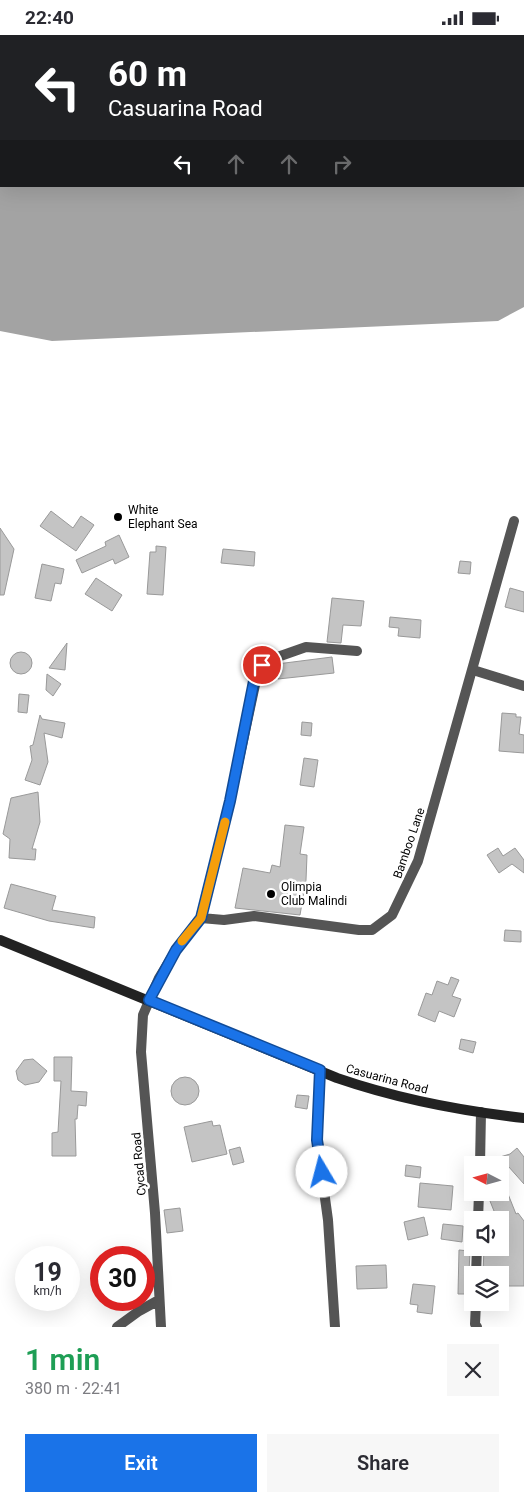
<!DOCTYPE html>
<meta charset="utf-8">
<style>
body{margin:0;font-family:Roboto,sans-serif;background:#f7f7f7;color:#2b2b33;height:100vh;display:flex;flex-direction:column;font-size:19px;white-space:nowrap}
*{box-sizing:border-box;margin:0}
p{font-size:16px;color:#7c7c81}
.icon{flex:none;width:28px;height:28px;fill:none;stroke:currentColor;stroke-width:2;stroke-linecap:round;stroke-linejoin:round}
.map{position:relative;height:1292px;overflow:hidden}
.drawer{display:flex;flex-direction:column;background:#fff;flex:1}
.drawer>*{flex:none}
.top-card{position:absolute;left:0px;top:0px;width:525px;height:152px;box-shadow:0 5px 20px #0002;background:#202124;color:#fff;overflow:hidden}
.needle{width:32px;rotate:276deg}
.fabs{position:absolute;left:464px;top:1121px;display:grid;gap:10px}
.fabs a{display:grid;place-items:center;width:45px;height:45px;border-radius:0px;background:#fff;box-shadow:0 5px 20px #0002;font-size:25px}
.speed{position:absolute;left:15px;top:1211px;display:flex;gap:10px;font-size:25px;font-weight:700;text-align:center}
.speed>*{display:grid;place-content:center;width:65px;height:65px;border-radius:50%;background:#fff;box-shadow:0 5px 20px #0002;line-height:1}
.speed small{font-size:12px;font-weight:400}
.speed .limit{border:8px solid #d22;background:#fff;color:#111}
.pin{position:absolute;display:grid;place-items:center;width:42px;height:42px;color:#fff;margin:-21px;border:2px solid #fff;border-radius:50%;box-shadow:0 1px 5px #0007}
.me{position:absolute;width:55px;margin:-28px;rotate:352deg;stroke-linejoin:round;filter:drop-shadow(0 0 4px #0008)}
.turn{display:flex;align-items:center;gap:18px;height:105px;padding:0 25px;font-size:22px}
.turn .icon{width:65px;height:65px;stroke-width:2.5}
.turn b{display:block;font-size:35px;line-height:42px}
.lanes{display:flex;align-items:center;height:48px;padding:0 25px;background:#0003;justify-content:center;gap:25px;direction:ltr}
.lanes .off{opacity:.35}
.round{display:grid;place-items:center;flex:none;width:52px;height:52px;border-radius:0px;background:#f7f7f7}
.head{display:flex;align-items:center;justify-content:space-between;height:85px;padding:0 25px}
h1{font-size:30px;font-weight:600;line-height:38px;color:#1e9e55}
.action{display:flex;gap:10px;margin-top:auto;padding:10px 25px}
.action a{flex:1;height:58px;border-radius:0px;background:#1a73e8;color:#fff;font-size:20px;font-weight:600;line-height:58px;text-align:center}
.action a+a{background:#f7f7f7;color:#2b2b33}
.status{display:flex;justify-content:space-between;align-items:center;height:35px;padding:0 25px;background:#fff;direction:ltr}
.status svg{height:14px;fill:currentColor}
.map>svg:first-child{display:block}
.water{fill:#a3a3a3;fill-rule:evenodd}
.building{fill:#c4c4c4;stroke:#999}
.lines{fill:none;stroke-linecap:round;stroke-linejoin:round}
.street{stroke:#555;stroke-width:10}
.secondary{stroke:#222;stroke-width:10}
.route-casing{stroke:#114b97;stroke-width:12}
.route{stroke:#1a73e8;stroke-width:9}
.slow{stroke:#f59e0b;stroke-width:9}
.poi-dot{fill:#000;stroke:#fff;stroke-width:2}
.labels{text-anchor:middle;stroke-width:5;stroke-linejoin:round;paint-order:stroke}
.poi-label{font-size:12px;fill:#000;stroke:#fff;text-anchor:start}
.street-label{font-size:12px;fill:#000;stroke:#fff}
</style>
<div class="status"><b>22:40</b><svg viewBox="0 0 49 12"><path d="M0 12V9h3v3zM5 12V6h3v6zM10 12V3h3v9zM15 12V0h3v12zM26 1h20v11H26zM47 4h2v5h-2z"/></svg></div>
<div class="map">
<svg width="524" height="1292" viewBox="0 0 524 1292">
<rect width="100%" height="100%" fill="#fff"/>
<path class="water" d="M0,0H524V272L498,286L52,306L0,296ZM1,1H524V151H1Z"/>
<path class="building" d="M51,476L73,493L81,481L94,490L76,516L40,491Z
M0,493L14,514L4,560H0Z
M119,500L129,522L115,529L113,524L82,538L76,525L106,511L105,507Z
M156,511L166,512L163,560L147,559L150,517H156Z
M223,514L255,517L254,531L221,528Z
M460,526L471,527L470,539L458,538Z
M42,529L64,534L61,549L55,548L51,566L35,563Z
M96,543L122,560L112,576L85,559Z
M510,553L524,557V577L505,572Z
M332,563L364,566L361,591L343,590L341,608L327,607Z
M390,582L421,585L420,603L398,601L399,593L389,592Z
M67,608L65,635L49,633Z
M10 628a11 11 0 1 1 22 0a11 11 0 1 1-22 0Z
M332,622L334,638L278,644L277,629Z
M47,639L61,649L53,661L46,655Z
M19,659L29,660L27,678L18,677Z
M502,678L516,679V682H521L519,699L524,700V718L499,716Z
M40,680L42,684L65,688L62,703L44,698L48,727L40,750L25,745L32,725L30,711L33,710Z
M302,687L312,688L311,701L301,700Z
M304,723L318,725L314,752L300,750Z
M38,757L40,787L32,814H36L35,825L9,823L10,804L3,799L11,763Z
M285,790L304,792L300,819L307,820L306,845L300,880L235,873L243,833L270,838L272,830L280,832Z
M498,813L503,821L515,813L524,825V838L512,829L499,838L487,820Z
M11,849L56,861L52,875L95,882L94,893L49,886L4,873Z
M505,895L521,896V907L504,906Z
M451,942L459,945L452,961L461,964L454,982L439,976L435,987L418,980L426,958L432,960L437,946L448,950Z
M461,1004L476,1007L473,1018L459,1014Z
M54,1022H72L71,1056L87,1057L86,1071L78,1070L77,1084H75L76,1121H52V1098L58,1097L61,1046H54Z
M33,1024L47,1036L39,1047L25,1050L18,1045L16,1036L24,1025Z
M171 1056a14 14 0 1 1 28 0a14 14 0 1 1-28 0Z
M297,1060L309,1061L307,1074L295,1072Z
M212,1086L213,1091L220,1090L227,1119L192,1127L184,1092Z
M240,1112L244,1127L233,1130L229,1115Z
M517,1113L524,1122V1149L500,1122L510,1119Z
M406,1130L421,1132L420,1143L405,1141Z
M420,1148L453,1151L451,1175L418,1172Z
M506,1154L516,1179L518,1178L524,1186V1251H500V1240H483L484,1212H500V1179L496,1181L488,1161Z
M180,1173L183,1196L167,1198L164,1175Z
M424,1182L428,1200L408,1205L404,1187Z
M443,1189L463,1191L462,1207L441,1204Z
M459,1215L470,1216L468,1259H458Z
M386,1230L387,1253L357,1254L356,1231Z
M413,1249L435,1251L432,1279L417,1277L418,1270L410,1269Z"/>
<g class="lines">
<path class="street" d="M473,635L524,651
M201,883L230,766L258,636L269,625L306,612L357,616
M320,1035L317,1105L328,1185L335,1292
M480,1130L481,1077
M478,1185L479,1158
M476,1240L477,1212
M476,1268L475,1289L477,1292
M117,1292L139,1276L159,1265
M161,1292L155,1178L141,1017L143,980L159,943L176,915L201,883L224,885L254,881L359,895H372L392,880L418,826L514,486"/>
<path class="secondary" d="M0,905L337,1043C398,1064 461,1076 524,1083"/>
</g>
<g class="lines">
<defs>
<path id="route" d="M262,630L254,646L230,766L201,883L176,915L149,965L320,1035L317,1105L322,1137"/>
</defs>
<use href="#route" class="route-casing"/>
<use href="#route" class="route"/>
<path class="slow" d="M182,906L201,883L225,787"/>
</g>
<g class="poi-dot">
<circle cx="118" cy="482" r="5"/>
<circle cx="271" cy="859" r="5"/>
</g>
<g class="labels">
<g class="poi-label">
<text x="128" y="479">White<tspan x="128" dy="14">Elephant Sea</tspan></text>
<text x="281" y="856">Olimpia<tspan x="281" dy="14">Club Malindi</tspan></text>
</g>
<g class="street-label">
<text transform="translate(409 808) rotate(-71)" y="4">Bamboo Lane</text>
<text transform="translate(387 1044) rotate(15)" y="4">Casuarina Road</text>
<text transform="translate(139 1129) rotate(-95)" y="4">Cycad Road</text>
</g>
</g>
</svg>
<div class="fabs">
<a><svg class="needle" viewBox="-14 -14 28 28"><path d="M0-13l5 13h-10z" fill="#e53935"/><path d="M0 13l5-13h-10z" fill="#7c7c81"/></svg></a>
<a><svg class="icon" aria-label="sound" viewBox="0 0 24 24"><path d="M4 9h4l5-4v14l-5-4H4zM17 9q2 3 0 6"/></svg></a>
<a><svg class="icon" aria-label="layers" viewBox="0 0 24 24"><path d="M12 4l9 5-9 5-9-5zM3 14l9 5 9-5"/></svg></a>
</div>
<div class="speed"><div>19<small>km/h</small></div><div class="limit">30</div></div>
<div class="pin" style="left:262px;top:630px;background:#d93025"><svg class="icon" aria-label="arrive" viewBox="0 0 24 24"><path d="M6 21V4h12l-3 4 3 4H6"/></svg></div>
<svg class="me" style="left:322px;top:1137px" viewBox="-20 -20 40 40"><circle r="19" fill="#fff"/><path d="M0-13L10 11 0 6-10 11z" fill="#1a73e8"/></svg>
<div class="top-card">
<div class="turn"><svg class="icon" aria-label="left" viewBox="0 0 24 24"><path d="M17 20v-9H6M10 6l-5 5 5 5"/></svg><div><b>60 m</b>Casuarina Road</div></div>
<div class="lanes"><svg class="icon" aria-label="left" viewBox="0 0 24 24"><path d="M17 20v-9H6M10 6l-5 5 5 5"/></svg><svg class="icon off" aria-label="ahead" viewBox="0 0 24 24"><path d="M12 20V5M6 11l6-6 6 6"/></svg><svg class="icon off" aria-label="ahead" viewBox="0 0 24 24"><path d="M12 20V5M6 11l6-6 6 6"/></svg><svg class="icon off" aria-label="right" viewBox="0 0 24 24"><path d="M7 20v-9h11M14 6l5 5-5 5"/></svg></div>
</div>
</div>
<section class="drawer">
<div class="head"><div><h1>1 min</h1><p>380 m · 22:41</p></div><a class="round"><svg class="icon" aria-label="close" viewBox="0 0 24 24"><path d="M6 6l12 12M18 6L6 18"/></svg></a></div>
<div class="action"><a>Exit</a><a>Share</a></div>
</section>
